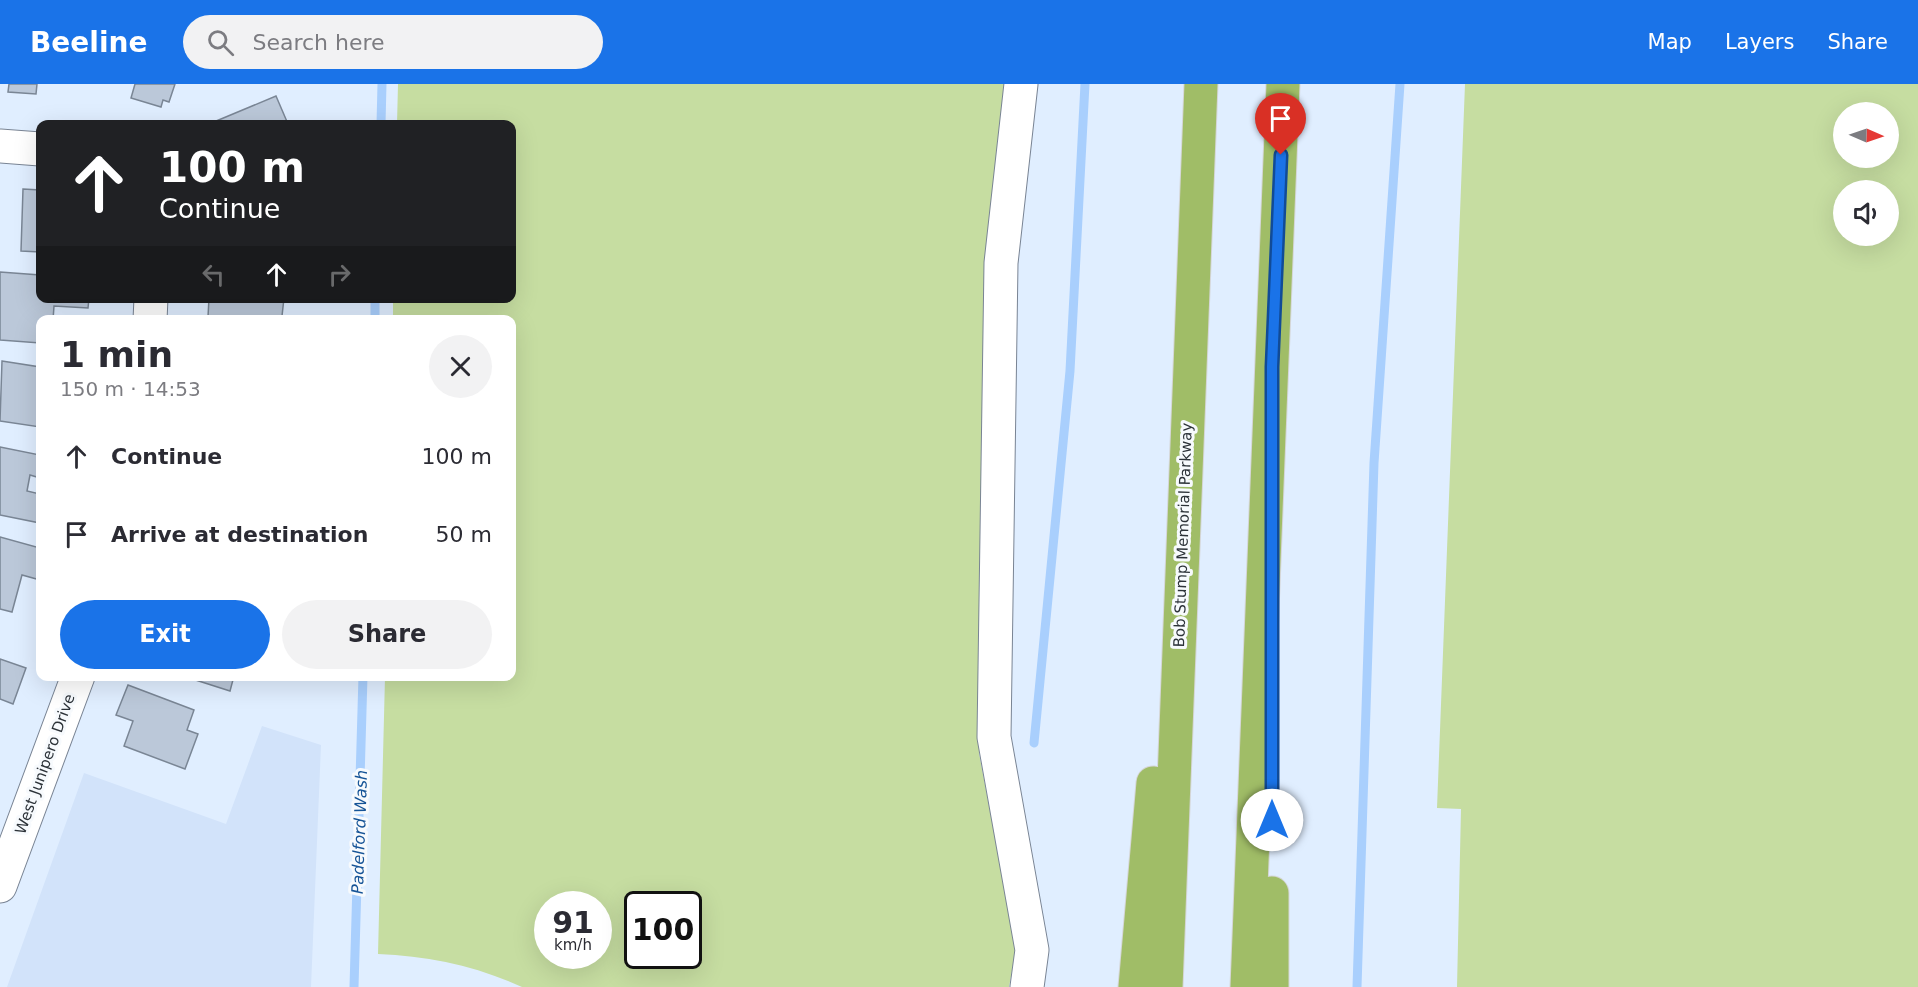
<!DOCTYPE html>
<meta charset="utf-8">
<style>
body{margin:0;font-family:"DejaVu Sans",sans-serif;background:#f2f2f3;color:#2b2b33;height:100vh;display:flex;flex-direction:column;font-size:22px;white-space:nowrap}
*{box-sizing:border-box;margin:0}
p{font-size:20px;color:#7c7c81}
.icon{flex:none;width:33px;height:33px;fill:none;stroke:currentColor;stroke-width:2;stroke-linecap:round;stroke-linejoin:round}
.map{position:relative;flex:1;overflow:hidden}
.sheet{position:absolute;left:36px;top:231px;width:480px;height:366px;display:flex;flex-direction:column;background:#fff;border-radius:12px;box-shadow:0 6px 24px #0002}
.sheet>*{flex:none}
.top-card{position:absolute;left:36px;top:36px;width:480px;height:183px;border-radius:12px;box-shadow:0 6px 24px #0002;background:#202124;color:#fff;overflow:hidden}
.needle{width:39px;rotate:92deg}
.fabs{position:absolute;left:1833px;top:18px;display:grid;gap:12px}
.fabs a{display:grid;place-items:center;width:66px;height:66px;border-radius:50%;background:#fff;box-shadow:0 6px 24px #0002;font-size:30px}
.speed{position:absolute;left:534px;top:807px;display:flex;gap:12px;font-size:30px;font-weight:700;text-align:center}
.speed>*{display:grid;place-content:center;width:78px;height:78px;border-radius:50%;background:#fff;box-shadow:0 6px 24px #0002;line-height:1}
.speed small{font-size:15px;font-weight:400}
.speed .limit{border:3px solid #111;border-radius:9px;background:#fff;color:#111}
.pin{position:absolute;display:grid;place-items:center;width:51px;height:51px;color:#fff;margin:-62px -26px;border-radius:50% 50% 50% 0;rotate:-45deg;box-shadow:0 0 6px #0007}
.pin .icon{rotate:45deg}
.me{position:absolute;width:66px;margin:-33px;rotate:0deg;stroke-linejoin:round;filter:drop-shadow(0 0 4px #0008)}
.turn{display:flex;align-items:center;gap:21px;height:126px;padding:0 24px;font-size:27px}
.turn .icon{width:78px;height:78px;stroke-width:2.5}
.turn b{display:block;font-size:42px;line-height:51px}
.lanes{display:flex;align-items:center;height:57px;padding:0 24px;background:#0003;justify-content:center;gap:30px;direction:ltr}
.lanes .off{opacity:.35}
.round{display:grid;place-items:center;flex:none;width:63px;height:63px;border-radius:32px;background:#f2f2f3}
.overview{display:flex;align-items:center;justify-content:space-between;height:102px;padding:0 24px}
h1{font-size:36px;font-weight:600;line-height:45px}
.cta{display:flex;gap:12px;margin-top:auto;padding:12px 24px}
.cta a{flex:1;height:69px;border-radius:36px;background:#1a73e8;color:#fff;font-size:24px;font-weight:600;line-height:69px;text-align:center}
.cta a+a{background:#f2f2f3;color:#2b2b33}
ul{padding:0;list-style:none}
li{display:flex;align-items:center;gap:18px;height:78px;padding:0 24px}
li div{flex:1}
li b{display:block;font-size:22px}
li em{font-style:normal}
header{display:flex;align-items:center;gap:36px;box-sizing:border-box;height:84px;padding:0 30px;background:#1a73e8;color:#fff}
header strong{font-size:28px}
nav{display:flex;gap:33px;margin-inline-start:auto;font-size:21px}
.search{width:420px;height:54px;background:#f2f2f3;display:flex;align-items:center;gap:15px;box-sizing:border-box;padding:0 21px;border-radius:33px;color:#7c7c81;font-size:22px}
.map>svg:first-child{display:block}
.built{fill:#d2e3fa}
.green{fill:#c6dda1;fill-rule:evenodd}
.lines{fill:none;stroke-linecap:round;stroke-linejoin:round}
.stream{stroke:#a9cffd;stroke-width:9}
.building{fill:#bbc8d9;stroke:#7a8695;stroke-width:1.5}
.minor-casing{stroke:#798494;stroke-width:35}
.highway-casing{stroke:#d5d6d7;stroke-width:35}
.minor{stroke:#fff;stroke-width:33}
.highway{stroke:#a0bd67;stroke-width:33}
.route-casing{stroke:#114b97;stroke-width:15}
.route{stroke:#1a73e8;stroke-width:10}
.labels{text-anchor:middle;stroke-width:6;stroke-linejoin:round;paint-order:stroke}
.street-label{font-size:15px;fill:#2d3339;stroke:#f7fafd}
.water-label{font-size:16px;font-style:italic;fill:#165497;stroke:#f7fafd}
</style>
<header>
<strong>Beeline</strong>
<div class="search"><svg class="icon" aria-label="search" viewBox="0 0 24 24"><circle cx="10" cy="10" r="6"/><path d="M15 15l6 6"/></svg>Search here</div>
<nav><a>Map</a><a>Layers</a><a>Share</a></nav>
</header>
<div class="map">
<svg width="1918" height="903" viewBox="0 0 1918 903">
<rect width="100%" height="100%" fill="#e0eeff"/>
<path class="built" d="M262,642L321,661L311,903H7L84,689L226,740Z"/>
<path class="green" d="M398,0H1008L990,160L979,669L1016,865L1009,903H522C476,882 429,872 378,870L385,593L512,592V236L393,235V215L512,214V40H397ZM548,820H598V872H548ZM638,820H688V872H638Z
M1465,0H1918V903H1457L1461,725L1437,724ZM1844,28H1888V74H1844ZM1844,106H1888V152H1844Z"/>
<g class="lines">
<path class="stream" d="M381,40L382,0
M375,236V214
M1034,659L1070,287L1085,0
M354,903L363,592
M1357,903L1374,379L1400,0"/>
</g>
<path class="building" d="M9,0H37L36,10L8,8Z
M135,0H175L169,18L163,16L161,23L131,14Z
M276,12L288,40H209Z
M23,105L40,106V168L21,167Z
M0,188L40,191V214H89L88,224L54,222L53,236H40V259L0,256Z
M209,214H284L282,232L292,233L291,236L208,233Z
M87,233L108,235V236H87Z
M2,277L40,283V343L0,337Z
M0,363L40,371V394L30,391L27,407L40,410V439L0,431Z
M0,453L40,464V496L22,491L12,528L0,525Z
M0,575L26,584L13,620L0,615Z
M183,592H234L230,607Z
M128,601L194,626L187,646L198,650L185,685L124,662L133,637L116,631Z"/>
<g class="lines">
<defs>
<path id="minor" d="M1021,0L1001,179L994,653L1032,866L1027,903
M0,62L40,65
M150,236L151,214
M0,802L78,592"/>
<path id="highway" d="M1272,809V903
M1135,903L1153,699
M1166,903L1201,0
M1247,903L1283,0"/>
</defs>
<use href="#minor" class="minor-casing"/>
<use href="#highway" class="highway-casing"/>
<use href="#minor" class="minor"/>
<use href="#highway" class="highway"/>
</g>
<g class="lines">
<defs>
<path id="route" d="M1272,736V283L1281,71"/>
</defs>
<use href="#route" class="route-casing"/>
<use href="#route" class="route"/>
</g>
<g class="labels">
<g class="street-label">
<text transform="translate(1183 451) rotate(-88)" y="5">Bob Stump Memorial Parkway</text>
<text transform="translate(45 680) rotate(-70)" y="5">West Junipero Drive</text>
</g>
<g class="water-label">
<text transform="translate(359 748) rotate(-88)" y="6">Padelford Wash</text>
</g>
</g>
</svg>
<div class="fabs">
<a><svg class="needle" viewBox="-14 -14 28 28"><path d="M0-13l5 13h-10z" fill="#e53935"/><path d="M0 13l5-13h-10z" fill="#7c7c81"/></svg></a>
<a><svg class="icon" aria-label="sound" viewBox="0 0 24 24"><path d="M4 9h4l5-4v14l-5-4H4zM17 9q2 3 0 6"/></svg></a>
</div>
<div class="speed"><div>91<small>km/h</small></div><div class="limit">100</div></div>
<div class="pin" style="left:1281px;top:71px;background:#d93025"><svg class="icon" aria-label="arrive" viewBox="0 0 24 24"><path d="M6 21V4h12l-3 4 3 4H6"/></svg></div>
<svg class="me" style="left:1272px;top:736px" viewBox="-20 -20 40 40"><circle r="19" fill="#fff"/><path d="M0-13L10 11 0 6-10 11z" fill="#1a73e8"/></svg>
<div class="top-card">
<div class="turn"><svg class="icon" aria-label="ahead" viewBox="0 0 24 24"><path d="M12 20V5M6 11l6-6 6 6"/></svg><div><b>100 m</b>Continue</div></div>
<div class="lanes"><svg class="icon off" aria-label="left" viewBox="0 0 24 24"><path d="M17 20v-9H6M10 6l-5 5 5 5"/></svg><svg class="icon" aria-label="ahead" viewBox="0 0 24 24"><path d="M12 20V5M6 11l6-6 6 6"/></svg><svg class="icon off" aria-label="right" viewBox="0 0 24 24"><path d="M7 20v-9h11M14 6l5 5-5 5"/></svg></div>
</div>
<section class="sheet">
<div class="overview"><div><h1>1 min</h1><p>150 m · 14:53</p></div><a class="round"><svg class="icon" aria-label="close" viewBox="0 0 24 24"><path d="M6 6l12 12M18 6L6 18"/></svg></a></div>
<ul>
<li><svg class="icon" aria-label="ahead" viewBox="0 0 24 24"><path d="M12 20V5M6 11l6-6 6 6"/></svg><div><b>Continue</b></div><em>100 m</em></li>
<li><svg class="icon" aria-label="arrive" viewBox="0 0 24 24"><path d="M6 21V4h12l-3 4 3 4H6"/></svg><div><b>Arrive at destination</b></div><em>50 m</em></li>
</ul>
<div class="cta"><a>Exit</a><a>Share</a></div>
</section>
</div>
